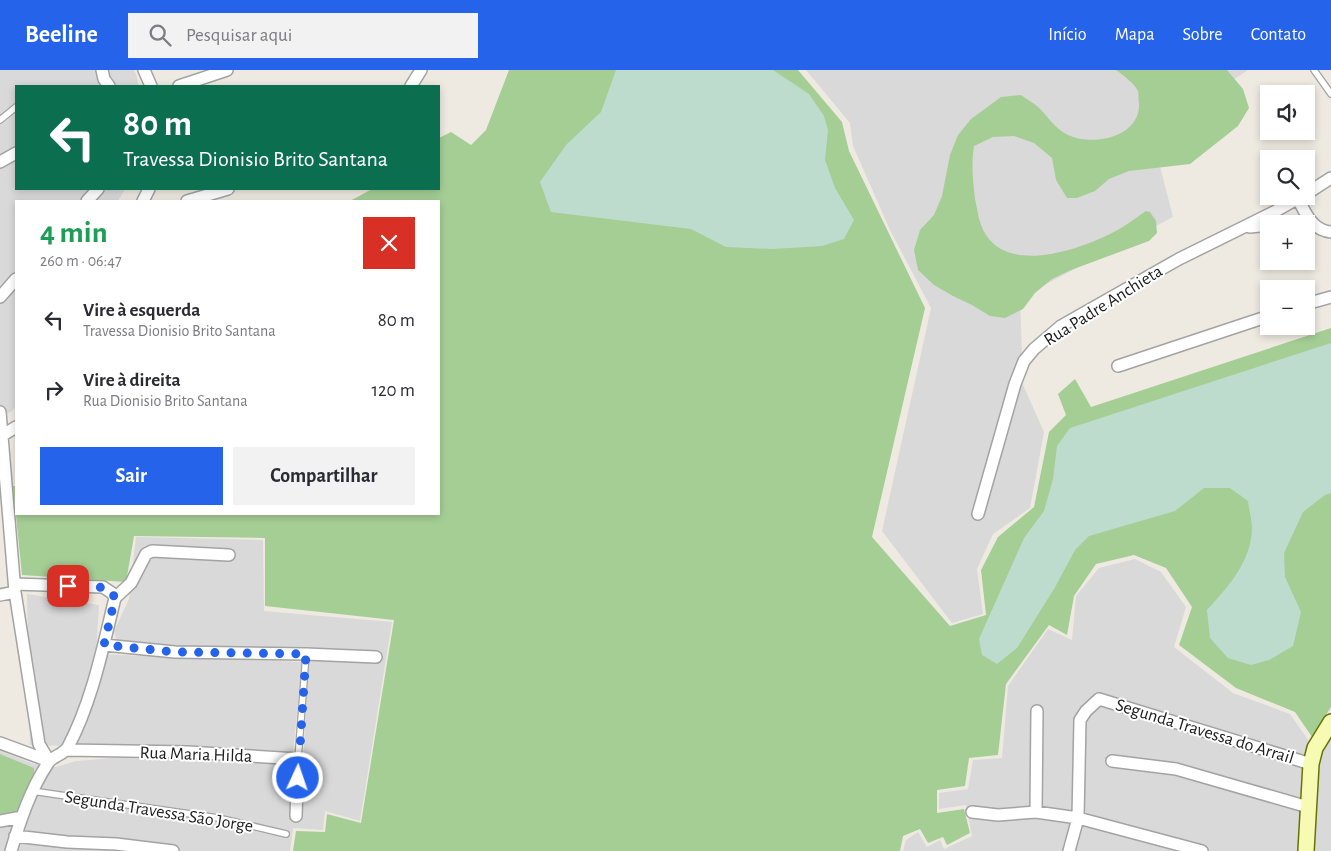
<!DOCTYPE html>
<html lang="pt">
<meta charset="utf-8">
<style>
body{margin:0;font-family:"Alegreya Sans",sans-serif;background:#f2f2f3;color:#2b2b33;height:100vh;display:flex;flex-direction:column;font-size:19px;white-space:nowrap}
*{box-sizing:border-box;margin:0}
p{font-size:16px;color:#7c7c81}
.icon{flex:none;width:28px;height:28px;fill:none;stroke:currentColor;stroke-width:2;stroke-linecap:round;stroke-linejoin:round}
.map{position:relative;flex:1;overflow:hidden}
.drawer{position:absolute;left:15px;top:130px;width:425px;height:315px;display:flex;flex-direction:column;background:#fff;border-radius:0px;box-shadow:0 2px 8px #0003}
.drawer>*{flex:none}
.guide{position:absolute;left:15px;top:15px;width:425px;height:105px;border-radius:0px;box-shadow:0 2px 8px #0003;background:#0b6e4f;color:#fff;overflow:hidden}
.fabs{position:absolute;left:1260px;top:15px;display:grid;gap:10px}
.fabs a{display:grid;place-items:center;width:55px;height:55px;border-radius:0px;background:#fff;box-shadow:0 2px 8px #0003;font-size:25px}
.pin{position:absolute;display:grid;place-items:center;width:42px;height:42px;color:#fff;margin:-21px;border-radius:10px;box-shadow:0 2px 8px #0006}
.me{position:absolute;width:55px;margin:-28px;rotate:3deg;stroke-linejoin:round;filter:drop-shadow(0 0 4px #0008)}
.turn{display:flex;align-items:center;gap:18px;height:105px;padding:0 25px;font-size:22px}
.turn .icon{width:65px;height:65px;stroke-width:2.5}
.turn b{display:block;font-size:35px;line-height:42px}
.round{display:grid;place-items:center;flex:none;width:52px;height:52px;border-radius:0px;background:#f2f2f3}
.headline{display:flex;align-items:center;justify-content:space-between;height:85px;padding:0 25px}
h1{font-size:30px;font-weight:700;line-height:38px;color:#1e9e55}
.cta{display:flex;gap:10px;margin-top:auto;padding:10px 25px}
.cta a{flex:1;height:58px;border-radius:0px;background:#2563eb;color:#fff;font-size:20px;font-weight:700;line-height:58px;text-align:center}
.cta a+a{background:#f2f2f3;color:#2b2b33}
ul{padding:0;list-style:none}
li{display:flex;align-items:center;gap:15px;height:70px;padding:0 25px}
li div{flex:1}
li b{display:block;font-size:19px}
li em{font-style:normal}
header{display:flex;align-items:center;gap:30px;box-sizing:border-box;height:70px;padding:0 25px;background:#2563eb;color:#fff}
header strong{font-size:24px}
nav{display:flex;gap:28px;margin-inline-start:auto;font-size:18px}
.search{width:350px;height:45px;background:#f2f2f3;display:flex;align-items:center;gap:12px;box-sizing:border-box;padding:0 18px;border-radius:0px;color:#7c7c81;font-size:19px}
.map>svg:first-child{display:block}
.residential{fill:#dad9d9}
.forest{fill:#a5ce95}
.wetland{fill:#bedcce}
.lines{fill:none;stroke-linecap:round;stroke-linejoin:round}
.lane-casing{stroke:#a3a3a3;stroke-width:8}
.street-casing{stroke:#a3a3a3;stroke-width:14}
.secondary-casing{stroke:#667304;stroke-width:18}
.lane{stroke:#fff;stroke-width:5.5}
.street{stroke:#fff;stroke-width:11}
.secondary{stroke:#f6fab3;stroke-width:15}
.route{stroke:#2563eb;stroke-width:9;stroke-dasharray:0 16.2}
.labels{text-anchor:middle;stroke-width:4;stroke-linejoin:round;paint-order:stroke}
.street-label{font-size:18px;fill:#1c1c1c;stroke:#fff}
</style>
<header>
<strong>Beeline</strong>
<div class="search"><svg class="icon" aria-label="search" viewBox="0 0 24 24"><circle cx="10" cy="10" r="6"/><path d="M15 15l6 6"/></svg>Pesquisar aqui</div>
<nav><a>Início</a><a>Mapa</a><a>Sobre</a><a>Contato</a></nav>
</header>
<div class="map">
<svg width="1331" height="781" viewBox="0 0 1331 781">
<rect width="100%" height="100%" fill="#eeeae1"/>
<path class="residential" d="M0,0H134L136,4L139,16H16V119H125L118,131H16V336L12,341L0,348Z
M806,0H1248L1152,65L1173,147L1020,228L1023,315L1044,362L1030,438L993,464L977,499L983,544L952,553L882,461L931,238L890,160L853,76L850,53Z
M136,467L263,470L264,541L392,552L360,751L325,741L323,760L293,758L290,781H0V681L34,694L56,697L76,691L112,688L199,689L303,693L309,578H180L117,572L114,561L129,529Z
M1135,489L1161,502L1186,537L1174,577L1233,623L1290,644L1309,671L1304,700L1298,781H903L906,770L918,762L927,777L940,770L944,779L972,766L966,735L939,739V723L968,719L973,690L1002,688L1008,616L1048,559L1072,570L1076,526L1099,498Z
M27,524L99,535L96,584L302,592L293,683L30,675Z
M1331,663V781H1313L1318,705L1326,670Z"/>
<path class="forest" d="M509,0H798L842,52L849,81L925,238L872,467L950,556L986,545L981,500L998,467L1034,437L1049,362L1066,345L1058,324L1075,309L1091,337L1331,258V637L1312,667L1295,642L1236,618L1179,575L1192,537L1166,498L1134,485L1096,494L1074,526L1067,565L1049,555L1006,614L998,685L969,688L965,716L937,720V743L964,739L970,763L947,775L943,767L928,773L920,759L903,766L900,781H293L296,761L325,762L327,744L361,753L394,550L265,536V468L134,466L126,512L22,505L13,416H16V444H439V131H350L372,119H439V68L451,62L471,75L486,60Z
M1116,0H1227L1243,19L1249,38L1238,56L1190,94L1129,101L1109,109L1095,121L1077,128H1067L1056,110L1052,88L1034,73L1014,66L993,67L974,76C971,94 973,110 975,129C977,137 978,147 981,155C1001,207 1075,181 1110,164C1123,158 1134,149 1146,141L1150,142L1156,151L1157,163L1149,171L1071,200L1052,209L1035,223L1023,239L1005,248L990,246L972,235L953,226L934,215L918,200L914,180L920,160L934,145L942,126L950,85L958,65L971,49L1001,27L1021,25C1026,29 1032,32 1037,36C1048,46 1054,58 1068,65C1093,77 1141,67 1139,33C1138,30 1139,24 1138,21C1134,13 1123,5 1116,0Z
M0,684L34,698V709L21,737L13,745L0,747Z"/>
<path class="wetland" d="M616,0H773L809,24L824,46L828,60L825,90L835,118L854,150L844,169L822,176L772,179L726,177L691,159L551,142L540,112L566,75L601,42Z
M1331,273V423L1325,425L1303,442L1284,483L1285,507L1301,542L1293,576L1269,590L1251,595L1228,588L1210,568L1207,540C1228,517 1251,492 1252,459C1252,450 1249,440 1248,431L1230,418H1204L1175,441L1089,466L1075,480L1054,519L1017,578L997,594L982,585L979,569L1024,468L1044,441L1053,409L1057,376L1070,358Z"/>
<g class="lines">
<defs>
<path id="lane" d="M1314,0L1331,24
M0,50L16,37
M298,689L306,584
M32,721L218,748L286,764"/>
<path id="street" d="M102,0L104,9L109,16
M144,0L151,16
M179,16L227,0
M411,16L421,0
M0,92L16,83
M1306,124L1331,108
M1298,129C1306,144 1312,160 1331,162
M87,131L98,119
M143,131L149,119
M187,131L228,119
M1290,154L1312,152
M1250,157L1269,155
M0,227L16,209
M1306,234L1331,227
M1118,296L1269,246
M0,342L15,522L39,674L49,691
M3,365L16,357
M978,444L1015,314L1024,291L1034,279L1061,256L1179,189L1274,142L1302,126
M0,525L15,522
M115,528L131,513L146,484L152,481L229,485
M104,575L175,582L306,584L376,587
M0,673L49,691
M67,680L188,682L298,689L296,746
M1112,691L1176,699L1308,737
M972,742L998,745L1036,742L1078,748L1202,781
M1036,742L1037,641
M0,751L22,747
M15,766L67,772L116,774L173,781
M11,781C20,751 30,720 48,693C52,686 64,685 68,677C92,632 103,577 115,528L112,523L103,517L15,514
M1069,781L1078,748L1080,650L1086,641L1099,629L1311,694"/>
<path id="secondary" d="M1306,781L1311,694L1315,678L1331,652"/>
</defs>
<use href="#lane" class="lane-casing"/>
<use href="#street" class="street-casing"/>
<use href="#secondary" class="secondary-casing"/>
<use href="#lane" class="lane"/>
<use href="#street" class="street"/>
<use href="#secondary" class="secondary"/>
</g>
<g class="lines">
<path class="route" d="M68,516C84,517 107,512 115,528L104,575L175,582L306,584L298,708"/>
</g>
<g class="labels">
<g class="street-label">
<text transform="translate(1103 235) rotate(-32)" y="6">Rua Padre Anchieta</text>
<text transform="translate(1205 661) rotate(17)" y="6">Segunda Travessa do Arrail</text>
<text transform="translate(196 684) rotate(2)" y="6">Rua Maria Hilda</text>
<text transform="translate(159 741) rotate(9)" y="6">Segunda Travessa São Jorge</text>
</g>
</g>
</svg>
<div class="fabs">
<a><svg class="icon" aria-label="sound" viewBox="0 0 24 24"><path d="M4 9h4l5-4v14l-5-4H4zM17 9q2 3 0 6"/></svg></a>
<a><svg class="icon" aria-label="search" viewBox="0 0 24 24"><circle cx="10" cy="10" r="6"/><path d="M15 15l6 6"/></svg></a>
<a>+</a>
<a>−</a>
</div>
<div class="pin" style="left:68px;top:516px;background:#d93025"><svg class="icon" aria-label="arrive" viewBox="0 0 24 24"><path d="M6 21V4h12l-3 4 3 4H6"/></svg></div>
<svg class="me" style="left:298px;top:708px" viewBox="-20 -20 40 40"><circle r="17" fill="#2563eb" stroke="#fff" stroke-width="3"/><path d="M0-11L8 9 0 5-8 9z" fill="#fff"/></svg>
<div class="guide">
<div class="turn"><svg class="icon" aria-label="left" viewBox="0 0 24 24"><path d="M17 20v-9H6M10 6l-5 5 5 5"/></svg><div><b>80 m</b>Travessa Dionisio Brito Santana</div></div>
</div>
<section class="drawer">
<div class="headline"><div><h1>4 min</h1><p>260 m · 06:47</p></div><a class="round" style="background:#d93025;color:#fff"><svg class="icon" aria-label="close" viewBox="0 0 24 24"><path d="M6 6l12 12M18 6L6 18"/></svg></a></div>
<ul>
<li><svg class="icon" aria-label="left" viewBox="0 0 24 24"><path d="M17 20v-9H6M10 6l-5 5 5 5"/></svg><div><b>Vire à esquerda</b><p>Travessa Dionisio Brito Santana</p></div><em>80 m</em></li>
<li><svg class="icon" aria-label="right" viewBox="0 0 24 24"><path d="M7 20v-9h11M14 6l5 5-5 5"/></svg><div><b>Vire à direita</b><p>Rua Dionisio Brito Santana</p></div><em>120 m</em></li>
</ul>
<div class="cta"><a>Sair</a><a>Compartilhar</a></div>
</section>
</div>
